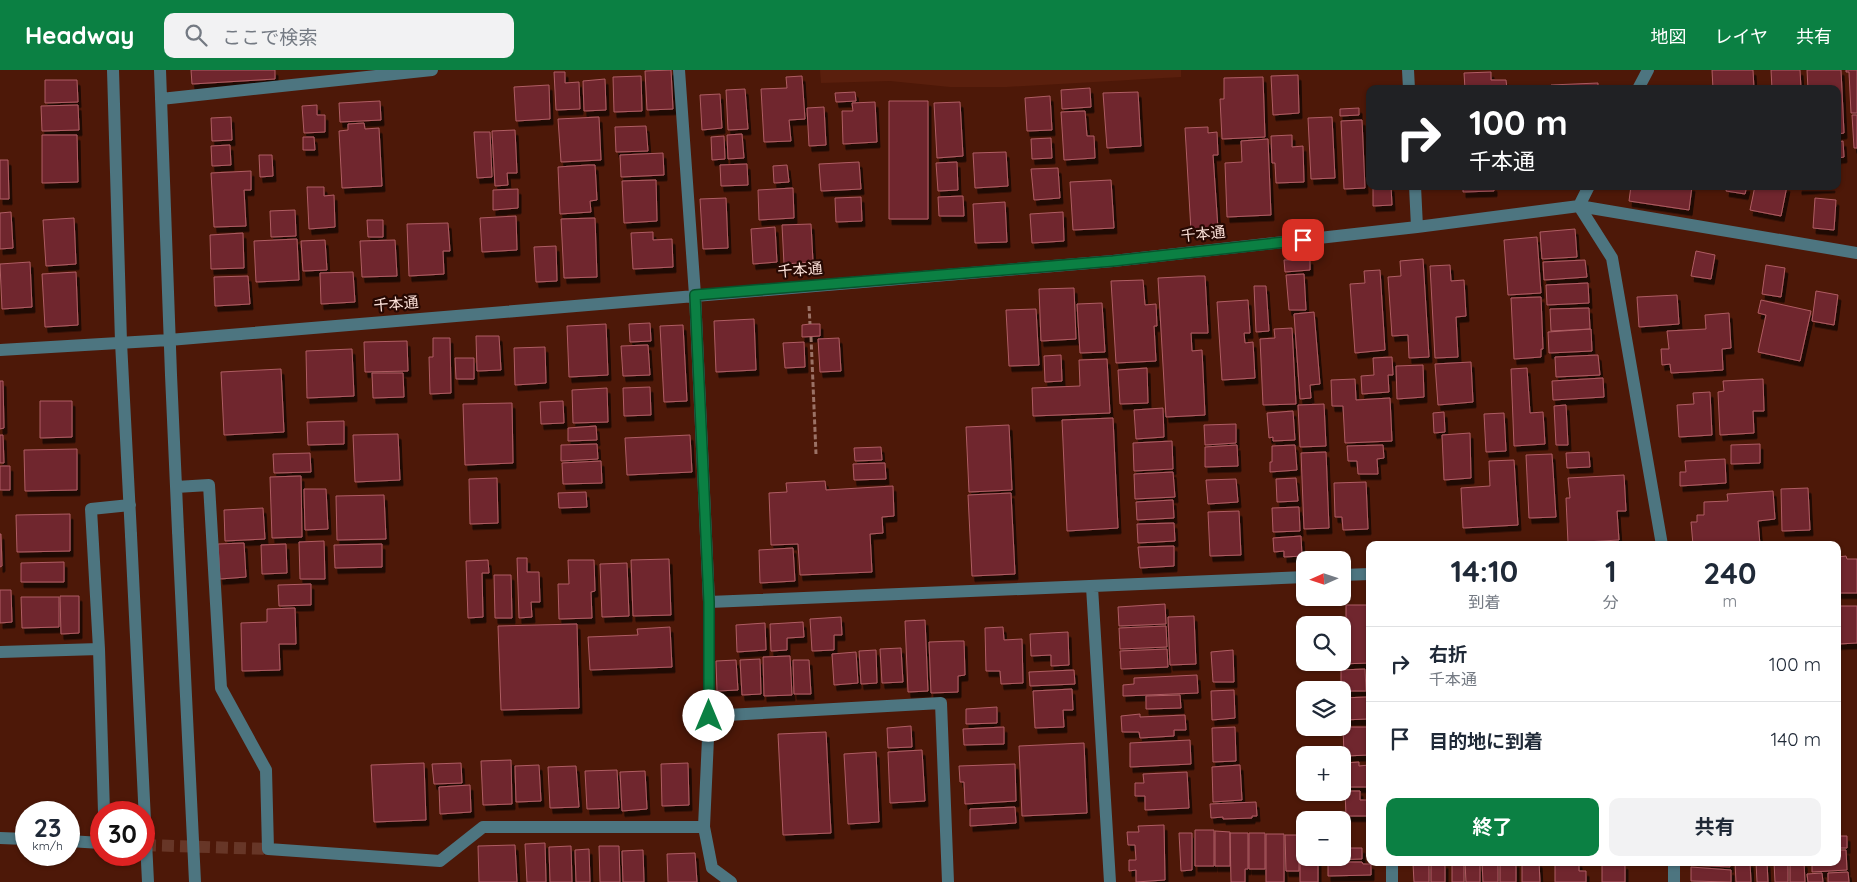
<!DOCTYPE html>
<html lang="ja">
<meta charset="utf-8">
<style>
body{margin:0;font-family:Quicksand,"Noto Sans JP",sans-serif;background:#f2f2f3;color:#1f2937;height:100vh;display:flex;flex-direction:column;font-size:19px;white-space:nowrap}
*{box-sizing:border-box;margin:0}
p{font-size:16px;color:#747a83}
.icon{flex:none;width:28px;height:28px;fill:none;stroke:currentColor;stroke-width:2;stroke-linecap:round;stroke-linejoin:round}
.map{position:relative;flex:1;overflow:hidden}
.drawer{position:absolute;left:1366px;top:471px;width:475px;height:325px;display:flex;flex-direction:column;background:#fff;border-radius:10px;box-shadow:0 1px 4px #0004}
.drawer>*{flex:none}
.hud{position:absolute;left:1366px;top:15px;width:475px;height:105px;border-radius:10px;box-shadow:0 1px 4px #0004;background:#202124;color:#fff;overflow:hidden}
.needle{width:32px;rotate:267deg}
.tools{position:absolute;left:1296px;top:481px;display:grid;gap:10px}
.tools a{display:grid;place-items:center;width:55px;height:55px;border-radius:10px;background:#fff;box-shadow:0 1px 4px #0004;font-size:25px}
.speed{position:absolute;left:15px;top:731px;display:flex;gap:10px;font-size:25px;font-weight:700;text-align:center}
.speed>*{display:grid;place-content:center;width:65px;height:65px;border-radius:50%;background:#fff;box-shadow:0 1px 4px #0004;line-height:1}
.speed small{font-size:12px;font-weight:400}
.speed .limit{border:8px solid #d22;background:#fff;color:#111}
.pin{position:absolute;display:grid;place-items:center;width:42px;height:42px;color:#fff;margin:-21px;border-radius:10px;box-shadow:0 2px 8px #0006}
.me{position:absolute;width:55px;margin:-28px;rotate:0deg;stroke-linejoin:round;filter:drop-shadow(0 0 4px #0008)}
.turn{display:flex;align-items:center;gap:18px;height:105px;padding:0 20px;font-size:22px}
.turn .icon{width:65px;height:65px;stroke-width:2.5}
.turn b{display:block;font-size:35px;line-height:42px}
.eta{display:flex;justify-content:space-evenly;align-items:center;height:85px;text-align:center}
.eta b{font-size:30px;font-weight:700;line-height:35px}
.action{display:flex;gap:10px;margin-top:auto;padding:10px 20px}
.action a{flex:1;height:58px;border-radius:10px;background:#0b8043;color:#fff;font-size:20px;font-weight:700;line-height:58px;text-align:center}
.action a+a{background:#f2f2f3;color:#1f2937}
ul{padding:0;list-style:none}
li{display:flex;align-items:center;gap:15px;height:75px;padding:0 20px;border-top:1px solid #e0e1e3}
li div{flex:1}
li b{display:block;font-size:19px}
li em{font-style:normal}
header{display:flex;align-items:center;gap:30px;box-sizing:border-box;height:70px;padding:0 25px;background:#0b8043;color:#fff}
header strong{font-size:24px}
nav{display:flex;gap:28px;margin-inline-start:auto;font-size:18px}
.search{width:350px;height:45px;background:#f2f2f3;display:flex;align-items:center;gap:12px;box-sizing:border-box;padding:0 18px;border-radius:10px;color:#747a83;font-size:19px}
.map>svg:first-child{display:block}
.built{fill:#5a1f0d}
.building{fill:#70252e;stroke:#af5d63;filter:url(#shadow)}
.lines{fill:none;stroke-linecap:round;stroke-linejoin:round}
.minor-tunnel{stroke:#673627;stroke-width:12;stroke-dasharray:12 6;stroke-linecap:butt}
.path{stroke:#9b7266;stroke-width:3;stroke-dasharray:5 2.5;stroke-linecap:butt}
.minor{stroke:#4d7580;stroke-width:12}
.minor-bridge{stroke:#4d7580;stroke-width:12}
.route-casing{stroke:#07532c;stroke-width:12}
.route{stroke:#0b8043;stroke-width:9}
.labels{text-anchor:middle;stroke-width:4.5;stroke-linejoin:round;paint-order:stroke}
.street-label{font-size:15px;fill:#fbe0d8;stroke:#270903}
</style>
<header>
<strong>Headway</strong>
<div class="search"><svg class="icon" aria-label="search" viewBox="0 0 24 24"><circle cx="10" cy="10" r="6"/><path d="M15 15l6 6"/></svg>ここで検索</div>
<nav><a>地図</a><a>レイヤ</a><a>共有</a></nav>
</header>
<div class="map">
<svg width="1857" height="812" viewBox="0 0 1857 812">
<defs>
<filter id="shadow"><feDropShadow dx="3" dy="5.5" stdDeviation="0" flood-color="#0009"/></filter>
</defs>
<rect width="100%" height="100%" fill="#4d1808"/>
<path class="built" d="M820,0H1181V7L1006,17H950L890,11L821,13Z"/>
<path class="building" d="M191,0H275V9L192,14Z
M671,0L673,39L647,40L645,1Z
M1712,0H1753L1754,19H1713Z
M1771,0H1800L1801,19H1772Z
M1807,0H1841L1844,63L1838,64V19H1808Z
M1846,0H1857V43H1851L1849,2H1846Z
M554,2H565V13L579,12L580,39L556,40Z
M1491,2V10H1506L1507,19H1465L1464,3Z
M1298,5L1299,43L1273,45L1271,6Z
M641,6L642,41L614,42L613,7Z
M802,6L805,49L789,50L791,71L764,72L761,19L787,18L786,7Z
M1263,7L1265,67L1222,69L1220,29H1224V8Z
M605,9L606,40L584,41L583,11Z
M45,10H77L78,32L45,33Z
M1598,13V19H1551V15Z
M549,15L550,49L516,51L514,17Z
M1090,18L1091,37L1062,39L1061,20Z
M745,19L748,59L728,60L726,20Z
M855,22L856,31L836,32L835,23Z
M1138,22L1141,76L1107,78L1103,23Z
M720,24L722,58L702,60L700,25Z
M1050,26L1052,60L1027,61L1025,28Z
M380,31L381,50L340,52L339,33Z
M889,31H928V149H889Z
M875,32L877,72L843,74L842,41H853L852,33Z
M960,32L963,86L937,88L934,33Z
M78,35L79,60L42,61L41,36Z
M317,35V45H325V62L304,63L302,36Z
M824,37L826,75L809,76L807,38Z
M1359,38V45L1340,46V39Z
M1085,41L1087,66H1094L1095,88L1064,90L1061,42Z
M1852,45H1857V78H1854Z
M231,47L232,70L212,71L211,48Z
M599,47L601,90L561,92L558,49Z
M1332,47L1335,108L1311,109L1308,48Z
M1362,50L1365,118L1344,119L1341,51Z
M364,53L365,59L379,58L382,116L342,118L339,61L348,60V54Z
M646,56L648,81L616,82L615,57Z
M1208,57V63L1217,62L1218,85H1213L1218,159L1191,161L1185,58Z
M515,60L517,103H507L508,115L495,116L492,61Z
M474,62H490L492,107L477,108Z
M742,64L744,88L728,89L727,65Z
M42,65H77L78,112L42,113Z
M1292,65V77L1303,76L1304,112L1276,113L1275,93H1272L1271,66Z
M724,66L725,89L712,90L711,67Z
M303,67H314L315,80H303Z
M1051,68L1052,88L1032,89L1031,69Z
M1268,69L1271,145L1227,147L1225,93L1242,92L1241,71Z
M1843,71L1844,87L1838,88V72Z
M230,75L231,95L212,96L211,76Z
M1006,82L1008,116L975,118L973,83Z
M663,83L664,105L621,107L620,85Z
M259,85H272L273,106L260,107Z
M0,90H8L9,129H0Z
M859,92L861,119L821,121L819,94Z
M957,92L958,120L938,121L936,93Z
M747,94L748,115L721,116L720,95Z
M588,95H595L597,130L590,131L591,142L560,144L558,97Z
M787,95L789,112L774,113L773,96Z
M1058,98L1060,128L1034,130L1031,99Z
M251,101V120H244L246,156L214,157L211,103Z
M656,110L657,151L624,153L622,111Z
M1111,110L1114,158L1073,160L1070,112Z
M1373,116H1391L1392,135L1373,136Z
M1463,116H1494V121L1463,122Z
M1631,116H1692L1689,140L1629,131Z
M1727,116H1747L1745,124L1726,121Z
M1755,116H1787L1781,146L1750,140Z
M1799,116H1832V117L1799,119Z
M307,117H324V126L334,125L335,157L309,159Z
M793,118L794,148L759,150L758,120Z
M518,119V138L493,140V120Z
M963,126L964,146H939L938,127Z
M861,127L862,151L836,152L835,128Z
M726,128L728,178L703,179L700,129Z
M1815,128L1836,130L1834,160L1813,158Z
M1005,132L1007,172L975,173L973,134Z
M295,140L296,166L271,167L270,141Z
M11,142L13,178L0,179V143Z
M1063,142L1064,171L1032,173L1030,144Z
M516,146L517,180L482,182L480,148Z
M74,148L76,194L46,196L43,150Z
M595,148L597,207L564,208L561,149Z
M367,150H383V167H368Z
M448,153L450,181H443L444,204L409,206L407,154Z
M811,154L813,192L784,194L782,155Z
M775,157L777,192L753,194L751,159Z
M1575,159L1577,187L1542,189L1540,162Z
M653,162V170L672,169L673,197L633,199L631,163Z
M243,163L244,198L211,199L210,165Z
M1537,167L1541,223L1508,225L1504,170Z
M297,169L299,210L256,212L254,171Z
M325,170L327,200L303,201L301,171Z
M395,170L397,206L362,207L360,171Z
M556,176L557,211L536,212L534,177Z
M1696,181L1715,185L1711,209L1691,206Z
M1310,189V200L1285,202L1284,190Z
M1423,189L1429,287L1409,288L1408,265L1392,266L1388,207L1401,206L1400,191Z
M1585,190L1587,207L1544,210L1543,192Z
M30,192L32,237L2,239L0,194Z
M1450,195L1451,211L1464,210L1466,246L1456,247L1458,287L1435,288L1430,196Z
M1766,195L1785,198L1781,227L1762,224Z
M1380,200L1385,280L1355,283L1350,214L1365,213L1364,201Z
M76,202L78,255L45,257L42,204Z
M353,202L355,232L321,234L320,203Z
M1304,204L1306,240H1289L1286,205Z
M248,206L250,234L215,236L214,207Z
M1198,206H1205L1208,263H1191L1192,281L1202,280L1205,345L1166,347L1158,208Z
M1143,210L1145,235L1156,234L1157,256H1154L1156,291L1116,293L1111,211Z
M1588,213L1589,233L1547,235L1546,215Z
M1254,216H1266L1269,261L1256,262Z
M1074,218L1076,269L1041,271L1039,219Z
M1816,221L1838,225L1834,255L1812,251Z
M1677,225L1679,254L1639,257L1637,227Z
M1541,227L1543,279H1541V287L1514,289L1511,228Z
M1248,230L1250,263H1244L1245,273L1253,272L1255,308L1222,310L1217,232Z
M1761,230L1811,241L1800,291L1758,282L1766,245L1758,243Z
M1102,233L1105,282L1080,283L1077,234Z
M1589,238L1590,259L1551,261L1550,239Z
M1036,239L1039,295L1009,296L1006,240Z
M1314,242L1320,314L1310,315L1311,328L1300,329L1294,244Z
M1729,243L1731,278L1722,279L1723,300L1671,303L1670,294L1662,295L1661,279H1669L1667,261L1706,259L1705,245Z
M754,249L756,300L716,302L714,251Z
M650,253L651,271L630,272L629,254Z
M606,254L608,305L569,307L567,256Z
M810,254H820V266L802,267V255Z
M683,255L687,331L664,332L660,256Z
M1292,258L1296,334L1263,335L1260,269L1275,268L1274,259Z
M1591,259L1592,281L1549,283L1548,262Z
M476,266H499L501,300L477,301Z
M433,268H450L451,323L430,324L429,287H433Z
M839,268L841,301L820,302L818,269Z
M407,271L408,301L365,302L364,272Z
M804,272L805,297L785,298L783,273Z
M648,275L650,305L623,306L621,276Z
M545,277L546,313L515,315L514,278Z
M352,279L354,326L307,328L306,281Z
M1061,285L1062,311L1045,312L1044,286Z
M1598,285L1600,305L1556,307L1555,287Z
M1392,287L1393,305H1388L1389,322L1362,324L1361,306L1374,305L1373,288Z
M455,288H474V309H456Z
M1107,289L1110,343L1033,346L1032,318L1080,316L1079,290Z
M1471,292L1473,332L1438,335L1435,294Z
M1423,295L1424,327L1397,329L1396,296Z
M1147,298L1148,333L1120,334L1118,300Z
M1527,298L1530,343L1543,342L1545,374L1514,376L1511,299Z
M281,299L284,362L224,365L221,302Z
M372,303H403L404,327L373,328Z
M1603,308L1604,327L1553,330L1552,311Z
M1355,309L1356,330L1390,328L1392,371L1345,373L1343,336H1332L1331,310Z
M1763,309L1764,341H1753L1754,363L1720,365L1718,322L1724,321L1723,311Z
M0,311H3L4,358L0,359Z
M650,317L651,345L624,346L623,318Z
M607,318L608,352L573,353L572,320Z
M1710,322L1712,365L1679,367L1677,335L1694,334L1693,323Z
M40,331H72V367L40,368Z
M563,331L564,353L541,354L540,332Z
M512,333L513,393L465,395L463,334Z
M1324,334L1326,376L1300,377L1298,335Z
M1566,335L1568,375H1556L1554,336Z
M1163,338L1164,367L1136,369L1134,340Z
M1293,341L1295,370L1273,371V367L1269,368L1267,343Z
M1444,342L1445,362L1434,363L1433,343Z
M1504,343L1506,381L1486,382L1484,344Z
M1113,348L1118,458L1067,461L1062,350Z
M344,351V374L308,375L307,352Z
M1236,354V373L1205,375L1204,355Z
M1009,355L1012,420L969,422L966,357Z
M596,356L597,370L568,371V358Z
M1470,363L1471,408L1444,410L1442,365Z
M398,364L400,410L355,412L353,365Z
M0,365H3L4,393H0Z
M690,365L692,402L627,405L625,368Z
M1172,371L1173,399L1134,401L1133,373Z
M597,374L598,389L561,391V375Z
M1760,374V393L1731,394V375Z
M1237,375L1238,396L1205,397V377Z
M1295,375L1297,400L1270,402V392H1272V376Z
M1383,375L1384,388L1377,389L1378,404H1358L1357,391H1348L1347,376Z
M881,377L882,390L855,391L854,378Z
M77,379V420L25,421L24,380Z
M1326,382L1329,458L1304,459L1301,383Z
M1589,382L1590,397L1567,398L1566,383Z
M310,383L311,402L274,403L273,384Z
M1552,384L1556,447L1529,448L1526,385Z
M1725,389L1726,413L1680,416V402H1686L1685,391Z
M1514,390L1518,455L1463,458L1461,418L1490,416L1489,391Z
M601,391L602,413L563,414L562,393Z
M885,393L886,409L854,410L853,394Z
M0,396H10V420H0Z
M1173,402L1175,427L1135,429L1134,404Z
M1624,405L1626,441H1617L1619,470L1568,473L1566,428H1570L1568,408Z
M301,406L302,467L272,468L270,407Z
M497,408L498,453L470,454L469,409Z
M1296,408L1298,431L1277,432L1276,409Z
M1236,409L1238,432L1208,434L1206,410Z
M825,411L826,420L893,416L894,446L882,447L883,463L870,464L872,502L800,505L798,474L771,475L769,423L787,422L786,413Z
M1366,412L1368,459L1343,460L1342,447H1335L1334,413Z
M1808,418L1810,460L1782,461L1781,419Z
M304,419H326L328,459L305,460Z
M1773,421L1775,449L1758,451L1760,475H1693L1691,452H1697V445H1704V432L1728,431L1727,424Z
M586,422L587,437L559,438L558,423Z
M1011,423L1015,504L972,506L968,425Z
M384,425L386,469L337,470L336,426Z
M1173,430L1174,448L1137,450L1136,432Z
M1299,437L1300,461L1273,462L1272,438Z
M263,438L265,469L225,471L224,440Z
M1239,441L1241,485L1210,486L1208,442Z
M70,444V481L17,482L16,445Z
M1174,453L1175,471L1138,473L1137,454Z
M0,464H1L2,496L0,497Z
M1301,466L1302,486L1284,487V481L1274,482L1273,468Z
M324,471L325,509H300L299,472Z
M244,473L246,507L220,509L218,474Z
M286,474L287,503L262,504L261,475Z
M382,474V497L335,498L334,475Z
M1174,476V496L1140,498L1138,477Z
M793,478L795,511L760,513L759,480Z
M1846,486L1847,489H1857V523H1838V487Z
M517,488H527V502H539L540,532H531L532,547L519,548Z
M669,489L671,545L633,546L631,490Z
M488,490L489,503H482L483,547L468,548L466,491Z
M568,490H594L595,521L591,522L592,548L559,549L558,514H569Z
M64,492V512H21V493Z
M627,493L629,546L602,547L600,494Z
M494,505H511L512,548H495Z
M311,514V535L279,536L278,515Z
M0,520H11L12,552L0,553Z
M60,526H79V563L61,564Z
M21,527H59V557L22,558Z
M1165,534L1166,554L1119,556L1118,537Z
M1346,535H1370V593L1339,594V592H1342V555H1338V550H1346Z
M1838,536H1857V573L1838,574Z
M295,538L296,574H279L280,600L242,601L241,553L267,552V539Z
M1194,546L1196,594L1170,595L1168,547Z
M841,547L842,565H834V580L812,581L810,549Z
M925,550L928,621L908,622L905,551Z
M803,552L804,567L787,568V580L771,581L770,554Z
M765,553L766,580L737,582L736,555Z
M577,554L579,638L501,640L498,556Z
M1166,556L1167,577L1120,579L1119,558Z
M670,557L672,597L590,600L588,567L638,565L637,559Z
M1003,557L1004,570L1022,569L1023,613L1001,614L1000,601H986L985,558Z
M1068,562L1069,595L1051,596V585L1031,586L1030,564Z
M956,571H964L965,605L958,606V622L931,623L929,572Z
M901,578L903,612L882,613L880,579Z
M1167,579L1168,597L1121,599L1120,581Z
M876,580L877,613L861,614L859,581Z
M1233,580L1234,612H1213L1211,582Z
M856,582L858,613L834,615L832,584Z
M790,586L792,625L764,626L763,587Z
M760,589L761,624L742,625L740,590Z
M736,590L738,620L717,621L716,591Z
M793,590H809L811,624H794Z
M1365,599L1366,621H1342L1341,620V600Z
M1074,600L1075,614L1030,616L1029,602Z
M1197,605L1198,623L1123,626V615L1134,614V608Z
M1072,619L1073,640H1063L1064,657L1035,658L1033,621Z
M1234,620L1235,648L1212,650L1211,621Z
M1180,625L1181,638L1146,639V626Z
M1367,627L1368,649L1342,650V628Z
M997,637V653L966,654V639Z
M1140,644V647L1185,645L1186,660H1174V666L1140,668L1139,662H1122L1121,646Z
M911,656L912,677L888,678L887,658Z
M1004,657V674L964,675L963,659Z
M1235,657L1236,691L1213,692L1212,658Z
M1343,657H1370V685L1344,686Z
M826,662L831,763L783,765L778,664Z
M1190,670L1191,694L1130,697V673Z
M1084,673L1087,743L1022,746L1019,676Z
M922,680L925,731L890,733L888,682Z
M876,682L879,752L848,754L844,684Z
M511,690L512,734L483,735L481,691Z
M1359,692V696L1369,695V717H1345V693Z
M424,693L426,750L374,752L371,695Z
M461,693L462,713L434,714L432,694Z
M688,693L689,735L662,736L661,694Z
M1015,694L1016,731L965,734L964,712H960L959,696Z
M539,695L541,731L516,732L515,696Z
M1240,695L1242,730L1213,732L1212,697Z
M576,696L579,737L550,738L548,697Z
M617,700L619,738L587,739L585,701Z
M645,701L647,739L622,741L620,702Z
M1187,702L1189,738L1145,740V726H1135V713H1144L1143,704Z
M470,715L471,742L440,744L439,717Z
M1345,721H1360V730H1370V746H1346Z
M1256,732L1257,746H1252V748L1223,749V747L1211,748L1210,734Z
M1015,737L1016,753L970,756V739Z
M1164,755L1165,810L1136,812V800L1129,801V790H1136L1135,775H1128L1127,762H1139L1138,756Z
M1195,760H1214V796H1195Z
M1215,761L1230,762V796H1215Z
M1179,763H1192V800L1181,801Z
M1230,763H1248V799H1245V812H1231Z
M1249,763H1265V799H1249Z
M1266,764H1284V812H1266Z
M1285,765H1299V801H1286Z
M1838,766H1847V778H1838Z
M1300,768H1305V788H1318V812H1300Z
M545,773L546,812H527L525,774Z
M515,775L517,812H479L478,776Z
M571,776L572,812H550L549,777Z
M599,776H619L620,812H600Z
M1342,778H1362V789L1326,790V788H1342Z
M589,779L590,812H576L575,780Z
M643,780L644,812H623L622,781Z
M1838,780H1846L1847,800L1812,802V792H1838Z
M695,783L697,812H668L667,784Z
M1328,792H1362L1363,794H1371V805L1328,806Z
M1452,792H1464V812H1452Z
M1465,792H1480V812H1466Z
M1482,792H1498V812H1483Z
M1516,792V812H1500V793Z
M1522,792H1539L1540,812H1522Z
M1555,792H1579V801H1586V812H1555Z
M1690,792H1730V797L1690,795Z
M1735,792H1750L1751,812H1736Z
M1756,792H1767L1768,812H1757Z
M1774,792H1788V812H1775Z
M1790,792H1804L1805,812H1790Z
M1445,793V812H1431V794Z
M1413,794H1429V812H1414Z
M1602,794H1625V812H1602Z
M1691,797L1731,800V812L1691,811Z
M1848,802L1849,812H1828V803Z
M1822,803L1823,812H1808L1807,804Z"/>
<g class="lines">
<path class="minor-tunnel" d="M144,775L268,779"/>
<path class="path" d="M809,236L810,254
M811,267L816,384"/>
<path class="minor" d="M113,0L121,272L131,465
M160,0L171,305L178,461
M679,0L695,225L709,532V646L704,757
M1408,0L1409,19
M1638,19L1648,0
M161,29L432,0
M1415,116L1417,157
M1579,136L1612,188L1662,475
M1579,136L1589,116
M0,280L169,270L1113,191L1417,157L1579,136L1857,183
M176,417L209,415L221,618L266,700L268,779L440,791L483,757H704L712,798L731,812
M1342,505L1370,504
M1092,517L1110,812
M709,532L1305,507
M0,582L99,579
M709,646L941,633L948,812
M104,742L99,579L91,439L130,435
M0,768L26,769
M69,771L101,773
M1392,792V812
M1674,792V812"/>
<path class="minor-bridge" d="M178,461L195,812
M131,465L148,812"/>
</g>
<g class="lines">
<defs>
<path id="route" d="M709,646V532L695,225L1113,191L1303,170"/>
</defs>
<use href="#route" class="route-casing"/>
<use href="#route" class="route"/>
</g>
<g class="labels">
<g class="street-label">
<text transform="translate(1203 164) rotate(-6)" y="5">千本通</text>
<text transform="translate(800 200) rotate(-5)" y="5">千本通</text>
<text transform="translate(396 234) rotate(-5)" y="5">千本通</text>
</g>
</g>
</svg>
<div class="tools">
<a><svg class="needle" viewBox="-14 -14 28 28"><path d="M0-13l5 13h-10z" fill="#e53935"/><path d="M0 13l5-13h-10z" fill="#747a83"/></svg></a>
<a><svg class="icon" aria-label="search" viewBox="0 0 24 24"><circle cx="10" cy="10" r="6"/><path d="M15 15l6 6"/></svg></a>
<a><svg class="icon" aria-label="layers" viewBox="0 0 24 24"><path d="M12 4l9 5-9 5-9-5zM3 14l9 5 9-5"/></svg></a>
<a>+</a>
<a>−</a>
</div>
<div class="speed"><div>23<small>km/h</small></div><div class="limit">30</div></div>
<div class="pin" style="left:1303px;top:170px;background:#d93025"><svg class="icon" aria-label="arrive" viewBox="0 0 24 24"><path d="M6 21V4h12l-3 4 3 4H6"/></svg></div>
<svg class="me" style="left:709px;top:646px" viewBox="-20 -20 40 40"><circle r="19" fill="#fff"/><path d="M0-13L10 11 0 6-10 11z" fill="#0b8043"/></svg>
<div class="hud">
<div class="turn"><svg class="icon" aria-label="right" viewBox="0 0 24 24"><path d="M7 20v-9h11M14 6l5 5-5 5"/></svg><div><b>100 m</b>千本通</div></div>
</div>
<section class="drawer">
<div class="eta">
<div><b>14:10</b><p>到着</p></div>
<div><b>1</b><p>分</p></div>
<div><b>240</b><p>m</p></div>
</div>
<ul>
<li><svg class="icon" aria-label="right" viewBox="0 0 24 24"><path d="M7 20v-9h11M14 6l5 5-5 5"/></svg><div><b>右折</b><p>千本通</p></div><em>100 m</em></li>
<li><svg class="icon" aria-label="arrive" viewBox="0 0 24 24"><path d="M6 21V4h12l-3 4 3 4H6"/></svg><div><b>目的地に到着</b></div><em>140 m</em></li>
</ul>
<div class="action"><a>終了</a><a>共有</a></div>
</section>
</div>
